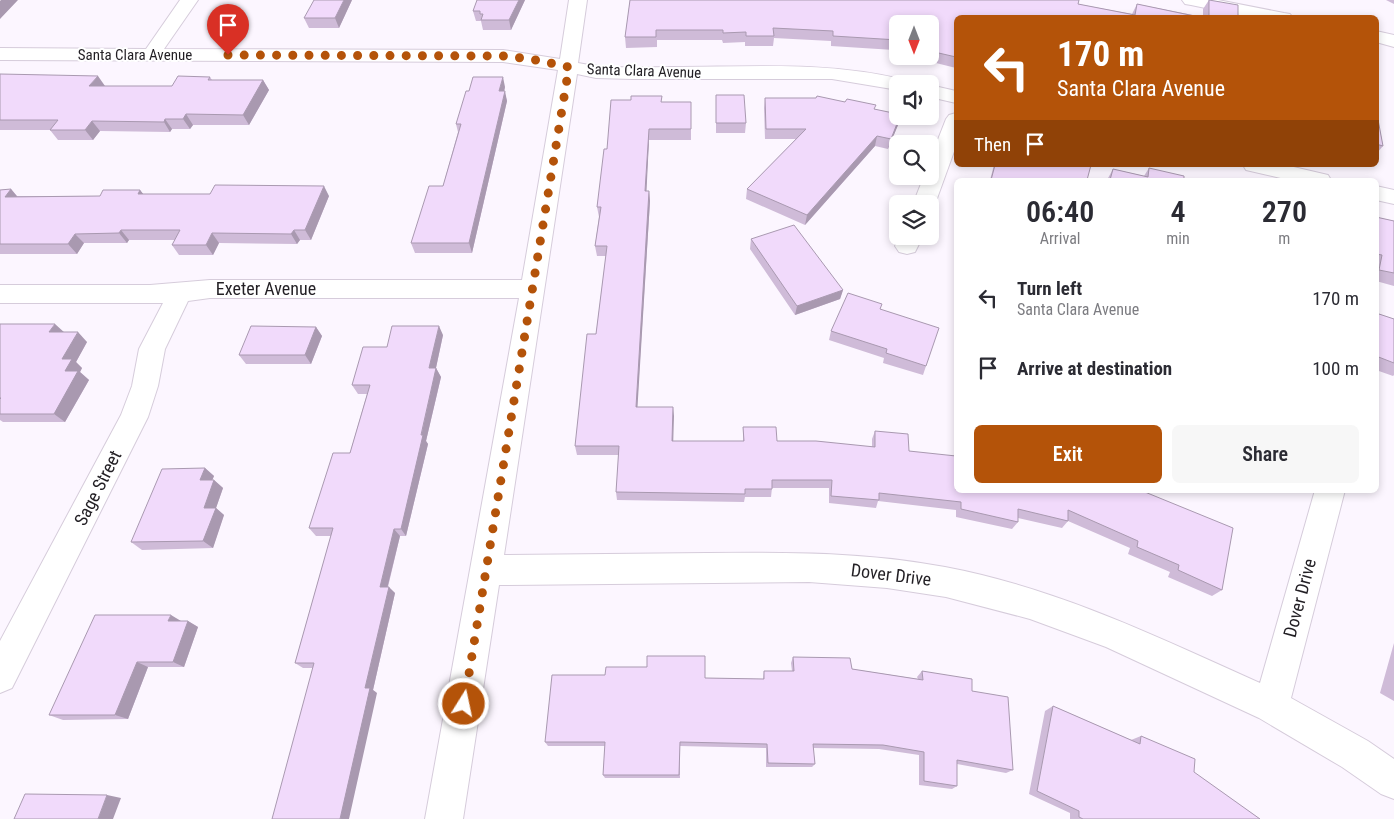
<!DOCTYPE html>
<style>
body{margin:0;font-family:"Roboto Condensed",sans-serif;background:#f7f7f7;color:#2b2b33;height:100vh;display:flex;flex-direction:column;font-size:19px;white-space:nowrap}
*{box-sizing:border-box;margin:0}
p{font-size:16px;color:#7c7c81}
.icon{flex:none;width:28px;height:28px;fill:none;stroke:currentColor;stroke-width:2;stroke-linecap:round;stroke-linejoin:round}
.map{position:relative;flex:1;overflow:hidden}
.details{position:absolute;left:954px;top:178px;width:425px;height:315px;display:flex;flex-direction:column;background:#fff;border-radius:8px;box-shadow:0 2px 8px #0003}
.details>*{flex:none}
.hud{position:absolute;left:954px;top:15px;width:425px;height:152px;border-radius:8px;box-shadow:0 2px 8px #0003;background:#b45309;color:#fff;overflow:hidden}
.needle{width:32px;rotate:180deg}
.buttons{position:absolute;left:889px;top:15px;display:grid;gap:10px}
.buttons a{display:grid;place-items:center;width:50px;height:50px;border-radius:8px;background:#fff;box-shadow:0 2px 8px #0003;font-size:25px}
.pin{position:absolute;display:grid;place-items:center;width:42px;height:42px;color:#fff;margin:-51px -21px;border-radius:50% 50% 50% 0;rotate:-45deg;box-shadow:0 0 5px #0007}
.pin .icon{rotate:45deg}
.me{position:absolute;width:55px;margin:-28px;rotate:10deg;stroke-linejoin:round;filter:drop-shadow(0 0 4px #0008)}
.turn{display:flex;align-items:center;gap:18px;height:105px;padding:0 20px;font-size:22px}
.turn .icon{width:65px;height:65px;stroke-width:2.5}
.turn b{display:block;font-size:35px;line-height:42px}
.then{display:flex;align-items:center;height:48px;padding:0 20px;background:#0003;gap:10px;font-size:19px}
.eta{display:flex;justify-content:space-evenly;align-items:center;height:85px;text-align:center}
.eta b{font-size:30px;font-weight:600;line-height:35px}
.cta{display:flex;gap:10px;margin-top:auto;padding:10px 20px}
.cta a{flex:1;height:58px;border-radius:8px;background:#b45309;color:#fff;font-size:20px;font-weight:600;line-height:58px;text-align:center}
.cta a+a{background:#f7f7f7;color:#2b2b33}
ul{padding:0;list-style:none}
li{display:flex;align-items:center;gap:15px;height:70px;padding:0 20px}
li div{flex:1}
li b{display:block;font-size:19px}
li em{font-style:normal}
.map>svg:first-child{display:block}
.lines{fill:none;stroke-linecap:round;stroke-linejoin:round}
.street-casing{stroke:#d6ccdb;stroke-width:2}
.street{fill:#fff;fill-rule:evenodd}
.wall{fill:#cfbbd8;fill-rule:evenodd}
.shaded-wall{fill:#a999b0}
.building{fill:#f1dafb;stroke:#a999b0}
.route{stroke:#b45309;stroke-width:9;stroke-dasharray:0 16.2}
.labels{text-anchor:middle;stroke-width:4;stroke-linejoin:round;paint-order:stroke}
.far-street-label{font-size:15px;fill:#221f24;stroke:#fff}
.street-label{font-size:18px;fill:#221f24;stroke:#fff}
</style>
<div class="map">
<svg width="1394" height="819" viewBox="0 0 1394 819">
<rect width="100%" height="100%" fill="#fcf6ff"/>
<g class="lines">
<defs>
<path id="street" d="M180,0H198L164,49L503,50L560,59L569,0H587L578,63C609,69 641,67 673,67C750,67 829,61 905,80L908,84H898V90L832,79H632L596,78L577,74L504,555C572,554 639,554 707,553C787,552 866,552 945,567C1057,588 1158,637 1260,683L1315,490H1345L1291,698L1368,741L1394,759V799L1381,794L1342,767L1259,718L1106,647L1030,619L946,597L887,588L809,582L499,585L463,819H425L519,298H210L188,301L165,349L158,386L148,417L12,688L0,693V641L121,415L132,386L139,349L163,303H0V285H150L210,280H522L558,70L503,62L0,60V48L146,49Z
M1182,0H1218L1284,13L1290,14L1293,18H1254L1191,5L1185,4Z
M1376,31L1394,35V47L1376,42Z
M930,85L956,91V103L930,97Z
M956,113V146L935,204L930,210V204H913L924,176H930V160L946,119L949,115Z
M1243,165H1285L1328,175L1331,180H1289L1246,170Z
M1376,186L1394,190V204L1376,200Z
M899,236H923L915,252L907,254L899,252L895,246Z"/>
</defs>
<use href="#street" class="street-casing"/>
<use href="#street" class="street"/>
</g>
<path class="wall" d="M352,0L339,28H309L304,18Z
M477,0H525L511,30H483L481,21H476L473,11Z
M630,0L1078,4L1132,14L1137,4L1203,17V9L1209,0L1238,18H956V68L924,60V63L893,56L894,50L831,46V41L774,38L773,46H745V42L723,43L722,40H657V47L626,48L625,37ZM898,24H930V56H898Z
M1386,0H1394V4Z
M0,74L105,86H172L210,77L212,80H263L269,90L249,125H193L190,129H172L170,132L100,131L93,140H58L50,130H0Z
M505,87L504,91L507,101L472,253H415L411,243L443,186L458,132L456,124Z
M765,98L875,109L900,116L898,125L888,149L875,146L805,225L746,199L747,189L796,139H765L764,108Z
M631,100L662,102H691V140H649L646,191H649L650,201L637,407H673V441H743V427L777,441L872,447V439L875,431L909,451L1140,490L1222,590L1212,596L1168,577L1170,572L1128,554L1130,548L1068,521L1062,528L1018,518V522L1012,529L956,517V510L878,501L876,508L829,503V488H772L771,497H745L744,502L617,500L616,492L619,455H577L575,446L596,334L606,256H597L595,246L599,217L597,207L607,149Z
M716,105L746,123L745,133H716Z
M1376,109L1383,146L1376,154Z
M994,165H1091L1087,180H990Z
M1149,168L1184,180H1107L1113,169L1144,176Z
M11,189L17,196H100L140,190L143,194L329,196L311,240H300L297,244L219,243L213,255H179L172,245L175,240H129L127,243H84L77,254H0V190Z
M1376,217L1394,221V286L1376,281Z
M751,239L843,290L840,299L795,315L750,249Z
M881,309L926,366L923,375L883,363L884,358L829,340L831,331Z
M1376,313L1394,319V375L1393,376L1376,370Z
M0,324L64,332L87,342L76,362L82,368L80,372L89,380L65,422H3L0,420Z
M316,327L322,336L311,364H246L239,355Z
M443,335L436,368L441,377L426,441L428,444L406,536H400L388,587L395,593L373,690L377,693L313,668H303L295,663L331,536H316L309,528L350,453L367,394H358L352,385L387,347Z
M205,468L214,476L212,480H214L223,488L216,508L224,515L213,548L142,550L131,542Z
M181,621H188L198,627L184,667H148L128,719L63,720L49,715Z
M1394,643V701L1380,693Z
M793,657L852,669L918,679L917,677L922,671L972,691L1013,770L1006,773L957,764V786L952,789L919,785V755L879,749L813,748L815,764L812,767H766V748L680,746V778H605L603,775L605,746H548L545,742L705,678L763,679L764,671H792L791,663Z
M1053,706L1131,740L1141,736L1260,819H1070V813L1029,794L1045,711Z"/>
<path class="shaded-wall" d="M1,0H18L0,19V1Z
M344,0H352L339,28L335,18Z
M519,0H525L511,30L509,20Z
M98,76L105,86H89Z
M503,77L505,87L502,101L499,91Z
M263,80L269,90L249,125L243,115Z
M505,91L507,101L472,253L469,243Z
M186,114L193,125L190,129L183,119Z
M900,116L898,125L888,149L891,139Z
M165,119L172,129L170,132L164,122Z
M92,121L100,131L93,140L85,130Z
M649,129V140L646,201L645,191Z
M877,136L875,146L805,225L807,215Z
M324,186L329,196L311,240L305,230Z
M11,189L20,200L5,197Z
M140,190L148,200L138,194Z
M649,191L650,201L637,415L636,407Z
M121,230L129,240L127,243L119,233Z
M294,230L300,240L297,244L291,234Z
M212,233L219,243L213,255L206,245Z
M75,234L84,243L77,254L68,244Z
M843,290L840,299L795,315L797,306Z
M55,324L65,333L49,332Z
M439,326L443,335L434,377L429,368Z
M316,327L322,336L311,364L305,355Z
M78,332L87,342L76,362L82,368L80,372L89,380L65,422L54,414L65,371L62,359Z
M436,368L441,377L426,441L428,444L406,536L401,529Z
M673,407L674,416L673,449L672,441Z
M205,468L214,476L209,488L200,480Z
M214,480L223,488L216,508L224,515L213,548L203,541L204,508Z
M394,529L400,536L386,593L380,587Z
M389,587L395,593L373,690L377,693L349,819H340L365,688Z
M171,615L181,621H168Z
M188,621L198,627L184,667L173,662Z
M137,662L148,667L128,719L115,715Z
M107,795L121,798L113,819H98Z"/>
<path class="building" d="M314,0H344L335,18H304Z
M477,0H519L509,20H481L483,14H480V11H473Z
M630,0H1079L1078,4L1135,15L1137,4L1204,18H956V57L930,51V24H898V40L833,36V31L773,28L774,36H746V32L723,33V30H656V37H625Z
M1209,0L1238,5V18H1209Z
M0,74L98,76L89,86H172L178,76L210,77L208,80H263L243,115L186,114L183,119H165L164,122L92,121L85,130H50L58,120H0Z
M473,77H503L499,91H505L469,243H411L429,186H443L461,124H456L466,91H469Z
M716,95H744L746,123H716Z
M631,96H662L661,102H691V129H649L645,191H649L636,407H673L672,441H744L743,427H776L777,441H816L875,447V431L908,434L909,451L956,456V490H1140L1233,528L1222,590L1178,570L1179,565L1137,547L1138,541L1068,510V521L1018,509V522L961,509V502L879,493V500L831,496L832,480H772V489H745V494L616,492L619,446H575L587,334H596L607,246H595L601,207H597L604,149H607L611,100H631Z
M817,96L845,102L847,99L876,105L874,109L898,114V116H900L891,139L877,136L807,215L747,189L806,129H766L765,98H816Z
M1376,109L1383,146L1376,144Z
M995,165H1091L1087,180H991Z
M1149,168L1184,176V180H1110L1113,169L1148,177Z
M215,185L324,186L305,230H294L291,234L212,233L206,245H172L180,230H121L119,233L75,234L68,244H0V190L11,189L5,197L100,196L103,190H140L138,194H210Z
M1376,217L1394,221V273L1379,270L1382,255L1376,254Z
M794,225L843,290L797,306L751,239Z
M848,293L882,304L880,309L939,328L926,366L886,353L887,349L831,331Z
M1376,313L1394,319V363L1376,356Z
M0,324H55L49,332H78L62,359H72L65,371H78L54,414H0V399L1,398H0Z
M251,326L316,327L305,355H239Z
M392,326H439L429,368H436L421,435H423L401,529H394L380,587H389L365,688H370L340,819H272L314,663H295L333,528H309L333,453H350L370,385H352L363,347H387Z
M205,468L200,480H214L204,508H216L203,541L131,542L162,469Z
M95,615H171L168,621H188L173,662H137L115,715H49Z
M647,656H705V678L764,679V671H794L793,657L850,658L852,669L923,680L922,671L972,679V691L1008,697L1013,770L957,760V786L924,781V752L883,745L813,744L815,764L768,763L767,744L680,742L679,775H603L605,742H545L552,675H605L606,667H647Z
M1053,706L1140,744L1141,736L1195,759L1194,772L1260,819H1083L1079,817V811L1037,791Z
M25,794L107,795L98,819H14Z"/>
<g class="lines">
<path class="route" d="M228,55L503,56L531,59L569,67L464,704"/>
</g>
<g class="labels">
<g class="far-street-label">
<text x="135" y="60">Santa Clara Avenue</text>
<text transform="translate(644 71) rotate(2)" y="5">Santa Clara Avenue</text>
</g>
<g class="street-label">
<text x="266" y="295">Exeter Avenue</text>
<text transform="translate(98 488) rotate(-63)" y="6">Sage Street</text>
<text transform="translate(891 575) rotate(7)" y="6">Dover Drive</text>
<text transform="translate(1300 598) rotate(-75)" y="6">Dover Drive</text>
</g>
</g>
</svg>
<div class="buttons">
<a><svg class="needle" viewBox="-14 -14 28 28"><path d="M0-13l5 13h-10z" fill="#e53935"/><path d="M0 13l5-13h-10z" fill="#7c7c81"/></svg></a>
<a><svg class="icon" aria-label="sound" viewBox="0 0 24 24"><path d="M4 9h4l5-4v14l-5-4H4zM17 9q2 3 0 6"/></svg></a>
<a><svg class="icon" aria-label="search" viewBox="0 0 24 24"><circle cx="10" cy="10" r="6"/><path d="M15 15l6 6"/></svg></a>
<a><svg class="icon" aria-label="layers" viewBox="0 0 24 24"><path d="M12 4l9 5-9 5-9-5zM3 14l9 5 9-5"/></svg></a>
</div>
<div class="pin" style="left:228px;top:55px;background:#d93025"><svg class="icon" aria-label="arrive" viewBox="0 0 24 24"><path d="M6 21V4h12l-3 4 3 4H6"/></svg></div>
<svg class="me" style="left:464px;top:704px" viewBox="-20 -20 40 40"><circle r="17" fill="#b45309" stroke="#fff" stroke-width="3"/><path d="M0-11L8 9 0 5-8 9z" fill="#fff"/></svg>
<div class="hud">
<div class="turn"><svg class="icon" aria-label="left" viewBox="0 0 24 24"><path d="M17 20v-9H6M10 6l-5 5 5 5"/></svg><div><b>170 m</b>Santa Clara Avenue</div></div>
<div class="then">Then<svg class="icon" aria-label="arrive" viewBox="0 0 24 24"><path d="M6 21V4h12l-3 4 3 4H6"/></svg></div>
</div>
<section class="details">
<div class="eta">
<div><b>06:40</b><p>Arrival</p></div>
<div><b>4</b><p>min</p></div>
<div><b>270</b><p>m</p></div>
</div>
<ul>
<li><svg class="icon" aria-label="left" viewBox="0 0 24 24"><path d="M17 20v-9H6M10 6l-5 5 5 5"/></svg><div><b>Turn left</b><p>Santa Clara Avenue</p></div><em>170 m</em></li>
<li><svg class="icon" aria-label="arrive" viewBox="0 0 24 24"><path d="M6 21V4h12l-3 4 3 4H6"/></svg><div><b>Arrive at destination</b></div><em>100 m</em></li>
</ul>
<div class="cta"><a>Exit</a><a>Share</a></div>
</section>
</div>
